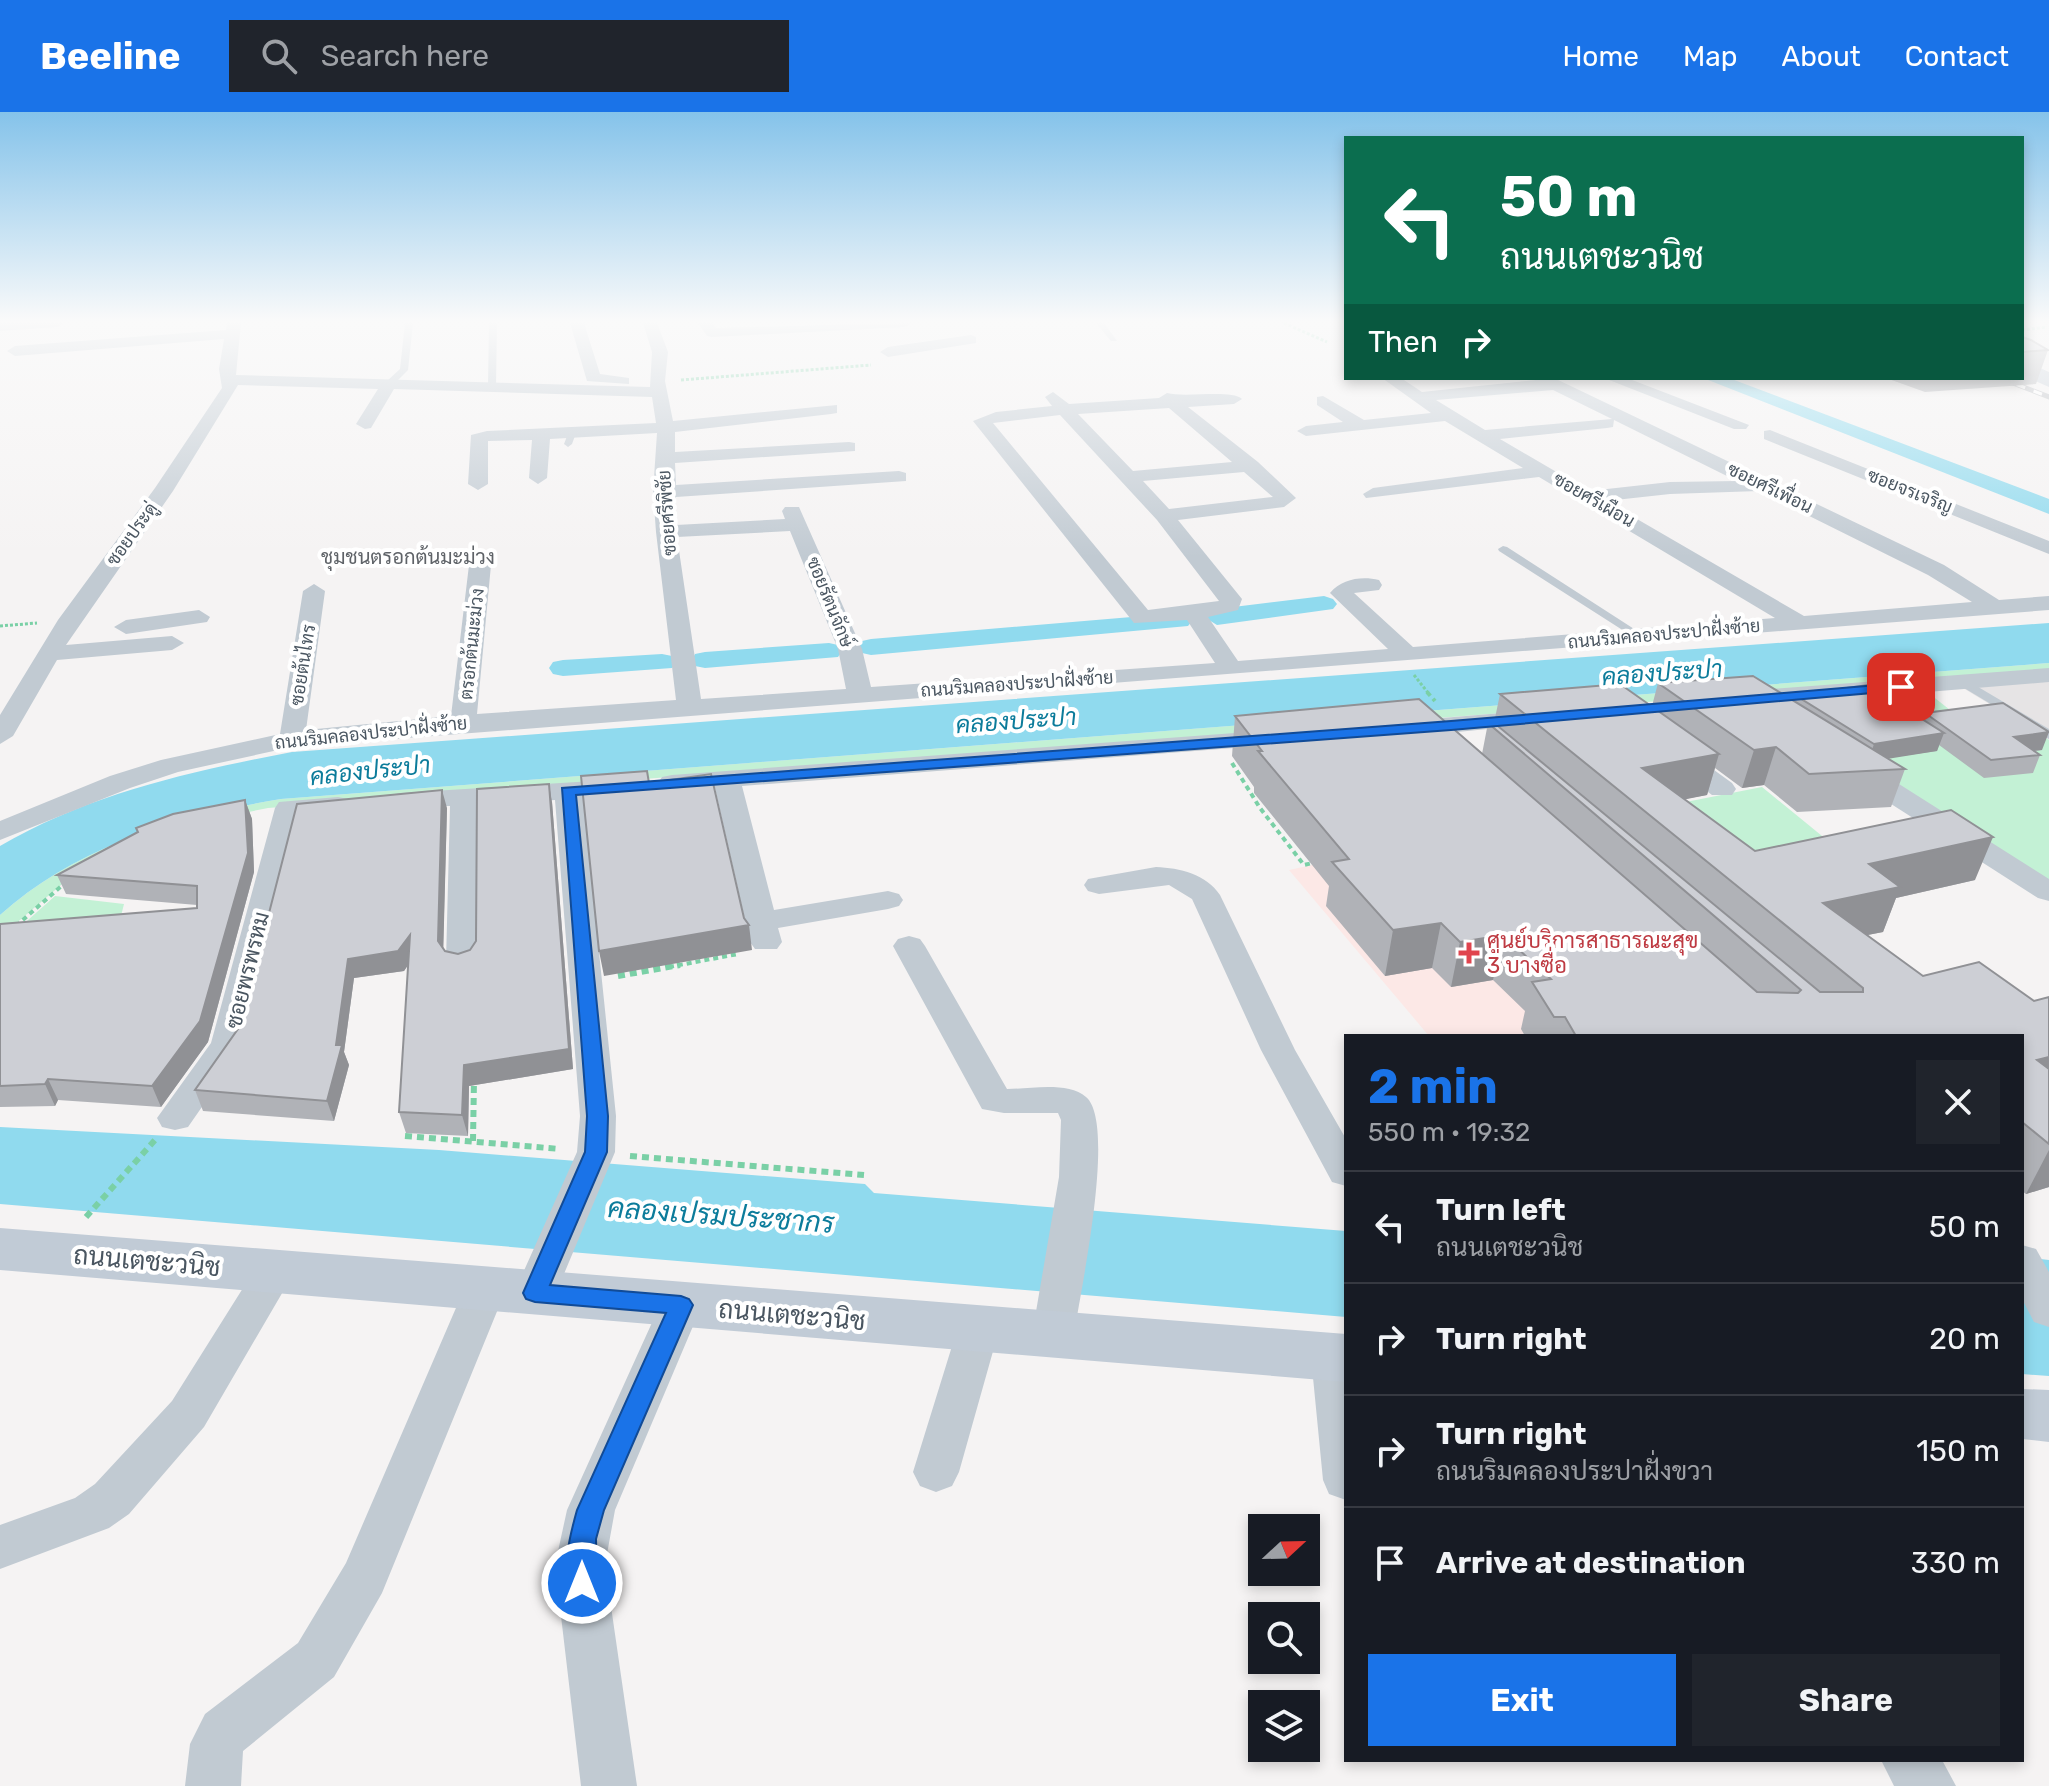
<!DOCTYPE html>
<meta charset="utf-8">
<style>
body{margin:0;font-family:Rubik,Sarabun,sans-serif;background:#20242c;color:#f1f3f6;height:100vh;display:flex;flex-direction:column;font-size:30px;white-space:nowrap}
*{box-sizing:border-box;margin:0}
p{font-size:26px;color:#9ea1a6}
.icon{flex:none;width:44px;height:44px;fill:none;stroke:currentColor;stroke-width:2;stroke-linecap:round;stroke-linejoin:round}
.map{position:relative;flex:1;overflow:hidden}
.drawer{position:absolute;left:1344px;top:922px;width:680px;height:728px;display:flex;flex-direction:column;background:#171b24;border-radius:0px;box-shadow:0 4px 12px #0003}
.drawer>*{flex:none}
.guide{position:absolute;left:1344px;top:24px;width:680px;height:244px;border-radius:0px;box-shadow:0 4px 12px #0003;background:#0b6e4f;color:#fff;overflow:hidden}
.needle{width:52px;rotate:68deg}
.fabs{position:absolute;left:1248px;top:1402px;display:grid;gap:16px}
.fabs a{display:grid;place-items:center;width:72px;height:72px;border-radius:0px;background:#171b24;box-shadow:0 4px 12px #0003;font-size:40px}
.pin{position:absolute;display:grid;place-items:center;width:68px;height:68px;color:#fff;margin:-34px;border-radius:16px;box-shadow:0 4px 12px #0006}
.me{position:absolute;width:88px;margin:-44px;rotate:0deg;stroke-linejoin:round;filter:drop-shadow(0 0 6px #0008)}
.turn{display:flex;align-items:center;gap:28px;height:168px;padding:0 24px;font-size:36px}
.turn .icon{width:104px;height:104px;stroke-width:2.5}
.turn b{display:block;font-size:56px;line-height:68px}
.then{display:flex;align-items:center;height:76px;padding:0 24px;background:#0003;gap:16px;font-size:30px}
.round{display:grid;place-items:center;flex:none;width:84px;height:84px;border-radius:0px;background:#20242c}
.head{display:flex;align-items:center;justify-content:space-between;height:136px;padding:0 24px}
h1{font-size:48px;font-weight:700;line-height:60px;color:#1a73e8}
.button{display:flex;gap:16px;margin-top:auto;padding:16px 24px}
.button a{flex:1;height:92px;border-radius:0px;background:#1a73e8;color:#fff;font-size:32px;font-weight:700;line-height:92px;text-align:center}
.button a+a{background:#20242c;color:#f1f3f6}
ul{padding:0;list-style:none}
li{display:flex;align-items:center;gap:24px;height:112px;padding:0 24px;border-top:2px solid #363941}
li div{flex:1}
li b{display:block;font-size:30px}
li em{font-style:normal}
header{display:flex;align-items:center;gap:48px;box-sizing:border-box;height:112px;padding:0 40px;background:#1a73e8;color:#fff}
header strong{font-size:38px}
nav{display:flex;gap:44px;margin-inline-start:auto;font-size:28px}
.search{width:560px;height:72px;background:#20242c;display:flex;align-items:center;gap:20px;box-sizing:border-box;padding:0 28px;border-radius:0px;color:#9ea1a6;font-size:30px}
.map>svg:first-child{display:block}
.education{fill:#e6e4e5}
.medical{fill:#fce8e6}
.green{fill:#c3f1d5}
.water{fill:#90daee}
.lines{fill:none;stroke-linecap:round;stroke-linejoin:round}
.canal{fill:#90daee;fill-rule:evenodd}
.path-far2{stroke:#7ad0a6;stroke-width:3;stroke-dasharray:3 2;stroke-linecap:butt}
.path-far1{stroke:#7ad0a6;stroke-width:4;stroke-dasharray:5 4;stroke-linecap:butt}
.path{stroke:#7ad0a6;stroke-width:6;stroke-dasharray:7 5;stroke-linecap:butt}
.lane{fill:#c1cad2;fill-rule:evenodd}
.street{fill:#c1cad2;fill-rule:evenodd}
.secondary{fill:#c1cbd6;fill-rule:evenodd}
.rail-casing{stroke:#b5b8bd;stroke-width:5}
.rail{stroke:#fff;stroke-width:3;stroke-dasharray:9;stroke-linecap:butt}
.wall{fill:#b0b2b7}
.shaded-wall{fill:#909195}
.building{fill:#cdcfd5;stroke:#909195;stroke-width:2}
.route{fill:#1a73e8;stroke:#114b97;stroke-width:2}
.health-dot{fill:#e0444e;stroke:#fff;stroke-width:3}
.labels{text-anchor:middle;stroke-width:8;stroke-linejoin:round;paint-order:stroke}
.far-street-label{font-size:18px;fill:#4a5661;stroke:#fff}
.far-neighbourhood-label{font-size:20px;fill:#5f6368;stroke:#fff}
.health-label{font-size:22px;fill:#be3a42;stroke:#fff;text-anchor:start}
.street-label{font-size:22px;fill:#4a5661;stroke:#fff}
.water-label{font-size:24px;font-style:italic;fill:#0c7c9b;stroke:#fff}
.near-street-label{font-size:26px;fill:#4a5661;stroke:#fff}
.near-water-label{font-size:28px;font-style:italic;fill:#0c7c9b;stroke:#fff}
</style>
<header>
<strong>Beeline</strong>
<div class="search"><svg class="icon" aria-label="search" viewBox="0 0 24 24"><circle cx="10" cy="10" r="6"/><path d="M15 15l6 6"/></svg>Search here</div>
<nav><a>Home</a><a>Map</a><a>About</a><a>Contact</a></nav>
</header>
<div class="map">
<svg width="2049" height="1674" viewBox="0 0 2049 1674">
<rect width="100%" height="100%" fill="#f5f3f3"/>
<path class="education" d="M2049,569V628L1963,576Z"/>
<path class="medical" d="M1461,721L1660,924H1429L1289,758Z"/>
<path class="green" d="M2049,551V559L268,696L229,704L74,762L0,825V803C78,733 179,704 281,687Z
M1926,579L1964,609L2011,605L2049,628V770L1773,591Z
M1762,675L1849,746L1731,772L1640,699Z
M55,784L124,792L110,848L1,832Z"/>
<path class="water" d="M2049,511V551L281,687C179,704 78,733 0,803V734C91,681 189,660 292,640Z
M0,1015L439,1038L865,1072L874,1081L1346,1119V1205L0,1092Z
M2022,1145L2049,1148V1264L2022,1262Z"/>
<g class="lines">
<path class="canal" d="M1703,266H1729L2049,387V402Z
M1324,484L1333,487L1337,492L1333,497L1217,513L1204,505L1217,497Z
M1179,501L1192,509L1188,514L871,543L862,541L858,535L862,529L871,527Z
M829,531L838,533L842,539L838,545L705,556L695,554L692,548L695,542L705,540Z
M662,542L672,544L676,550L672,556L563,564L553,562L549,556L553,550L563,548Z"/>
<path class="path-far2" d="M1284,211L1327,230
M2022,218L2047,215
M681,268L871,253
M0,514L37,511
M1414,563L1429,582"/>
<path class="path-far1" d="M1427,580L1435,589
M1232,651L1260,696L1304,753L1317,750
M16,814L66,770
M669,855L738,842"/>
<path class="path" d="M618,864L680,853
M405,1024L560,1037
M473,1029L474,968
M630,1044L864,1063
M86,1105L155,1028"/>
<path class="lane" d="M405,211H413L408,258L393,273H387V269L400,257Z
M489,211H497L496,274L492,276L488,274Z
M1096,211H1104L1117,229H1111Z
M569,319L576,321L572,332L568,335L564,332Z
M1503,434L1507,435L1645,524L1635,526L1499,439L1498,437Z
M1963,566L2049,617V627L1959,573L1957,570Z"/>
<path class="street" d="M0,211H64L57,215L0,219Z
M227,211H241L236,263L650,275L652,240L643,211H657L668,240L665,269L673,309L837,293V301L831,302L675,320V340L849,330L855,331V339L675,351L676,373L899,359L906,361V369L676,385V413L785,407L782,399L785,395H799L862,537L871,575L1215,551L1187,508L1134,511L973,309L996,300L1052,294L1045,285L1053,280L1069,292L1159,286L1167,281C1186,286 1231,277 1242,287L1234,292L1188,295L1258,350L1296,386L1284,395L1178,408L1242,487L1238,498L1208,505L1238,549L1388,537L1330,481C1342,467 1361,464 1379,468L1382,473L1379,478L1354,481L1413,535L1775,506L1539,365L1366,386L1363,382L1373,376L1523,356L1445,309L1306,324L1297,319L1306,314L1343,310L1317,293V285L1323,284L1364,308L1431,301L1382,266H1401L1422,280L1554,266L1944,453L1999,488L2049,484V498L292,635L178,660L130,676L0,728V709L110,664L161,648L280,622L303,479L314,472L325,479L306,618L451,604L469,453L480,447L491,453L477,602L676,588L656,420L653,380L657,321L550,327L547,366L538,372L529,366L532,328L488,329V372L478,378L468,372L471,323L487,319L656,311L652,285L394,277L371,316L365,317L356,312L378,277L238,273L173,379L66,533L172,524L184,531L172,538L57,548L13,624L0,632V603L58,508L155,376L222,276L219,257L224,227L15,244L7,239L15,234L226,218ZM1553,278L1612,307L1485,318L1436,288ZM1169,296L1232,350L1133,359L1078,302ZM1060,303L1157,408L1219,489L1148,498L993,311ZM1614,308L1737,369L1670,370L1589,379L1500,327L1607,316L1613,315ZM1244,360L1273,385L1169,397L1143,369ZM1759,379L1928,463L1972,490L1804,504L1606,389L1670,382ZM790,419L838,537L846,577L701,587L677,425Z
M570,211H584L600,262L629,266V272L587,269Z
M698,211H712L716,216L912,211L905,215L712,225L707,224Z
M971,223L976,225V231L888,245L880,240L888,235Z
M1604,266H1627L1749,313L1746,317H1734Z
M1770,318L2049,429V442L1764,327V319Z
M199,498L210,505L207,510L126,522L114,515L126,508Z
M2049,556V570L1745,595L1732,587L1745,579Z
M1539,598L1548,601L1552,606L1548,611L1406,625L1393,617L1406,609Z
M1276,618L1285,620L1289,626L1285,632L742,674L774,798L888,779L899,782L903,788L899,794L888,797L778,816L782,830L777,837H755L750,830L715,676L662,677L658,671L662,665L672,663Z
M1676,635L1685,637L1732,671L1736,677L1732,683H1712L1667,649L1663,643L1667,637Z
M1859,651L1869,653L2049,767V789L2038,786L1849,665L1845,659L1849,653Z
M626,667L636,669L640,675L636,681L583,686L616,1004L615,1040L556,1181L550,1192L535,1197L520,1192L514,1181L577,1040L580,1004L555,688L478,693V849L473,856L462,859L451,856L446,849L450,694L390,695L386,689L390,683L400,681Z
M338,685L348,687L352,693L348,699L301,704L245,933L188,1015L175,1018L162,1015L157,1006L211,931L275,696L279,690Z
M1156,755C1180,756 1206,762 1220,783L1295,938L1346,1027V1074L1332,1070L1261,938L1192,787L1169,773L1099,782L1088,779L1084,773L1088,767Z
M909,824L920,827L925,834L1007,977C1029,977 1068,969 1086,985C1117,1011 1080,1181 1074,1223L1068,1235L1053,1240L1038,1235L1032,1223L1059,1065L1061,1008L1058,1001H1004L982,997L893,834L898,827Z
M2022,1133L2036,1137L2049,1160V1215L2034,1210L2022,1187Z
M274,1145L288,1149L294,1160L288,1171L204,1315L129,1402L109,1416L0,1457V1413L75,1386L95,1372L172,1289L260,1149Z
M486,1159L501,1164L507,1175L382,1481L334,1565L243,1639L241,1674H185L190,1632L205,1602L298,1531L346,1451L465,1175L471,1164Z
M681,1177L696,1182L702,1193L615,1398L605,1453L637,1674H581L555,1453L567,1398L660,1193L666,1182Z
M978,1201L993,1206L999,1218L959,1360L952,1374L936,1380L920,1374L913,1360L957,1218L963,1206Z
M1333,1228L1346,1232V1388L1329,1382L1323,1368L1311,1245L1318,1233Z
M1881,1648H1942L1956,1674H1894Z"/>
<path class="secondary" d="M2022,248L2049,260V275L2022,263Z
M0,1116L1346,1222V1270L0,1158Z
M2022,1277L2049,1278V1330L2022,1327Z"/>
<defs>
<path id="rail" d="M2000,266L2049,285"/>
</defs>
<use href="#rail" class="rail-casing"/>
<use href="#rail" class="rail"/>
</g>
<path class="wall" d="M2022,225L2048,238L2036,272L1925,280L1886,266H2022Z
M1658,571L1793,589L1795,583L1923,608L1925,601L2042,638L2034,639L2040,643L2033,661L1984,666L1939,633L1937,639L1887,646L1905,657L1891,695L1797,700L1764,673L1742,676L1715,656L1707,683L1684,687L1755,739L1975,768L1896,786L1883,820L1867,823L1923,864L2034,889L2049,885V1075L2026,1082L2022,1079V924H1525L1521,917L1525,899L1493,868L1451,875L1432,856L1385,864L1326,794L1329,774L1254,681V675L1232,644L1235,604L1482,642L1488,611H1494L1500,582L1652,594Z
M245,688L252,707L254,760L208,930L161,995L58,988L55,994L0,995V812L197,796V793L66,782L57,763L138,720Z
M552,690L573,957L469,974L468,1024L406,1021L399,1000L408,853L404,859L354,866L344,940L349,953L334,1009L203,999L195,978L447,696L443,837L445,839L458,842L470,838L476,829Z"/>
<path class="shaded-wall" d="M2049,620L2042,638L2006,642L2014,625Z
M1944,621L1937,639L1868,650L1874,632Z
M1776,635L1764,673L1742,676L1754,638Z
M1719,642L1707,683L1642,696V656Z
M549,672L552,690L573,957L469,974L468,1024L462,1003L464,953Z
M442,678L447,696L443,849L438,829Z
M245,688L252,707L254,760L208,930L161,995L152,974Z
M1993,725L1975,768L1896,786L1883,820L1812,834L1823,791L1869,752Z
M1441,811L1432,856L1385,864L1393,818Z
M749,813L752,838L604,864L599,839Z
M410,823L415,843L404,859L354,866L344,940L349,953L334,1009L327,989L348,847Z
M1503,823L1493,868L1451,875L1460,830Z
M2049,945V986L2037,948Z
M48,967L58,988L55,994L45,972Z
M2049,1038V1075L2026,1082Z"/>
<path class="building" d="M2022,225L2031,228L2048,238L2022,240Z
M1753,564L1905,657L1809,662L1776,635L1754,638L1658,571Z
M1620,572L1719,642L1642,656L1755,739L1951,698L1993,725L1869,752L1900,775L1823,791L1923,864L1979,850L2034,889L2049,885V945L2037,948L2049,957V1032L2022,1010V924H1576L1565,905H1554L1532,870L1551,867L1503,823L1460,830L1441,811L1393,818L1332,750L1349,747L1258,639H1262L1235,604L1419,587L1757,880L1798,881L1801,878L1488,611L1493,610L1820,880H1863V876L1500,582Z
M1868,573L1944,621L1874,632L1795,583Z
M2003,591L2049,620L2014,625L2040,643L1991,648L1925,601Z
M647,659L649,671L711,662L744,806L749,813L599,839L581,664Z
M549,672L569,937L464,953L462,1003L399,1000L410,823L398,839L348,847L336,933H342L327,989L195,978L240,914L297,692L442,678L438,829L445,839L458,842L470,838L476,829L477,677Z
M245,688L248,741L200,909L152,974L48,967L45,972L0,974V812L197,796V774L57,763L138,720L136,716L173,702Z"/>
<linearGradient id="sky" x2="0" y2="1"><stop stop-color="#85c3ea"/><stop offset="0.47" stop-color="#fafafa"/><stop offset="1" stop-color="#fafafa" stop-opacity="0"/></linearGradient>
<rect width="2049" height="445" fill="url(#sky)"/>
<path class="route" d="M1901,571L1906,572V578L1451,618L576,683L608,1004L607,1040L550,1173L681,1184L689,1187L693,1193L604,1398L596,1427L597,1471L592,1480L582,1484L572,1480C561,1456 570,1423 577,1398L666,1201L535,1190L526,1187L523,1181L585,1040L587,1004L562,676L1451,609Z"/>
<path class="health-dot" d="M1465 829h8v8h8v8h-8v8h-8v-8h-8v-8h8z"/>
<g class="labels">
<g class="far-street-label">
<text transform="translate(1770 376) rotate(26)" y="6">ซอยศรีเพื่อน</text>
<text transform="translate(1910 379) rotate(22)" y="6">ซอยจรเจริญ</text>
<text transform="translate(1594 388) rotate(30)" y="6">ซอยศรีเผือน</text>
<text transform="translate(667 401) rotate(-94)" y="6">ซอยศรีพิชัย</text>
<text transform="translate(132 422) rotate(-54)" y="6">ซอยประดู่</text>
<text transform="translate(830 490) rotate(68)" y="6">ซอยรัตนจักษ์</text>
<text transform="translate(1664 522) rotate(-5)" y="6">ถนนริมคลองประปาฝั่งซ้าย</text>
<text transform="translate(472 532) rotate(-84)" y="6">ตรอกต้นมะม่วง</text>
<text transform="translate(303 553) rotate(-81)" y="6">ซอยต้นไทร</text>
<text transform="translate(1017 572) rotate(-4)" y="6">ถนนริมคลองประปาฝั่งซ้าย</text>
<text transform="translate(371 621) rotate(-6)" y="6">ถนนริมคลองประปาฝั่งซ้าย</text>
</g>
<g class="far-neighbourhood-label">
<text x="408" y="452">ชุมชนตรอกต้นมะม่วง</text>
</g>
<g class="health-label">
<text x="1487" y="836">ศูนย์บริการสาธารณะสุข<tspan x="1487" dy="25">3 บางซื่อ</tspan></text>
</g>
<g class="street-label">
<text transform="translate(247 858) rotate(-76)" y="8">ซอยพรพรหม</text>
</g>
<g class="water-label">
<text transform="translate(1662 561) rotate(-4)" y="8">คลองประปา</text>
<text transform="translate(1016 609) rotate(-4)" y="8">คลองประปา</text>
<text transform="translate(370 659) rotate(-6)" y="8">คลองประปา</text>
</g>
<g class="near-street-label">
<text transform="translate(147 1149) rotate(5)" y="9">ถนนเตชะวนิช</text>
<text transform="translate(792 1203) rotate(5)" y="9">ถนนเตชะวนิช</text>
</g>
<g class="near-water-label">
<text transform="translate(721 1103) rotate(4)" y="10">คลองเปรมประชากร</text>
</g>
</g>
</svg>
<div class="fabs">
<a><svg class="needle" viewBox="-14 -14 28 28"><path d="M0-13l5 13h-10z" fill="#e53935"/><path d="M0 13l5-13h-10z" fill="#9ea1a6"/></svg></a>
<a><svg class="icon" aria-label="search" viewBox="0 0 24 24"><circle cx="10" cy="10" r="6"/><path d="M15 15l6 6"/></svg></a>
<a><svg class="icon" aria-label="layers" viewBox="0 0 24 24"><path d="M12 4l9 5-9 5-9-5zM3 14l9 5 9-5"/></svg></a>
</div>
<div class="pin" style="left:1901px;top:575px;background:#d93025"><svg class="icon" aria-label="arrive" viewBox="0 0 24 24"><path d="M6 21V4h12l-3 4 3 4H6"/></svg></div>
<svg class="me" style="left:582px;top:1471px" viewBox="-20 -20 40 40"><circle r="17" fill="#1a73e8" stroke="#fff" stroke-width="3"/><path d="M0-11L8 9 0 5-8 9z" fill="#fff"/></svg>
<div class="guide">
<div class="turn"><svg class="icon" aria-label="left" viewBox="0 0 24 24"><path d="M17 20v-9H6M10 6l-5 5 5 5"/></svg><div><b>50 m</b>ถนนเตชะวนิช</div></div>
<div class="then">Then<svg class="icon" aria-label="right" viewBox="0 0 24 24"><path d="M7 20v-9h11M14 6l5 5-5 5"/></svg></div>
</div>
<section class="drawer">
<div class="head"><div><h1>2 min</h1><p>550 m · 19:32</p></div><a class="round"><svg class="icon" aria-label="close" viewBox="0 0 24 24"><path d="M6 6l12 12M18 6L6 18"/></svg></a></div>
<ul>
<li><svg class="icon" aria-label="left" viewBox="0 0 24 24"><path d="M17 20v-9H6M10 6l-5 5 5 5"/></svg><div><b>Turn left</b><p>ถนนเตชะวนิช</p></div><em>50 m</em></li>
<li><svg class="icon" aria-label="right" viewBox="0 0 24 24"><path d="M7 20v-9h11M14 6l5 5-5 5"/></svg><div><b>Turn right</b></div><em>20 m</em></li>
<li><svg class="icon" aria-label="right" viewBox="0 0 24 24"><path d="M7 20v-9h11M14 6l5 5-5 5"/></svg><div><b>Turn right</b><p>ถนนริมคลองประปาฝั่งขวา</p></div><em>150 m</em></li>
<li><svg class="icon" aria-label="arrive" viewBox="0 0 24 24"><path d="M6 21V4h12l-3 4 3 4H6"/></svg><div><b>Arrive at destination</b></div><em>330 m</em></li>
</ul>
<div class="button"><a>Exit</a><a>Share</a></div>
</section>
</div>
